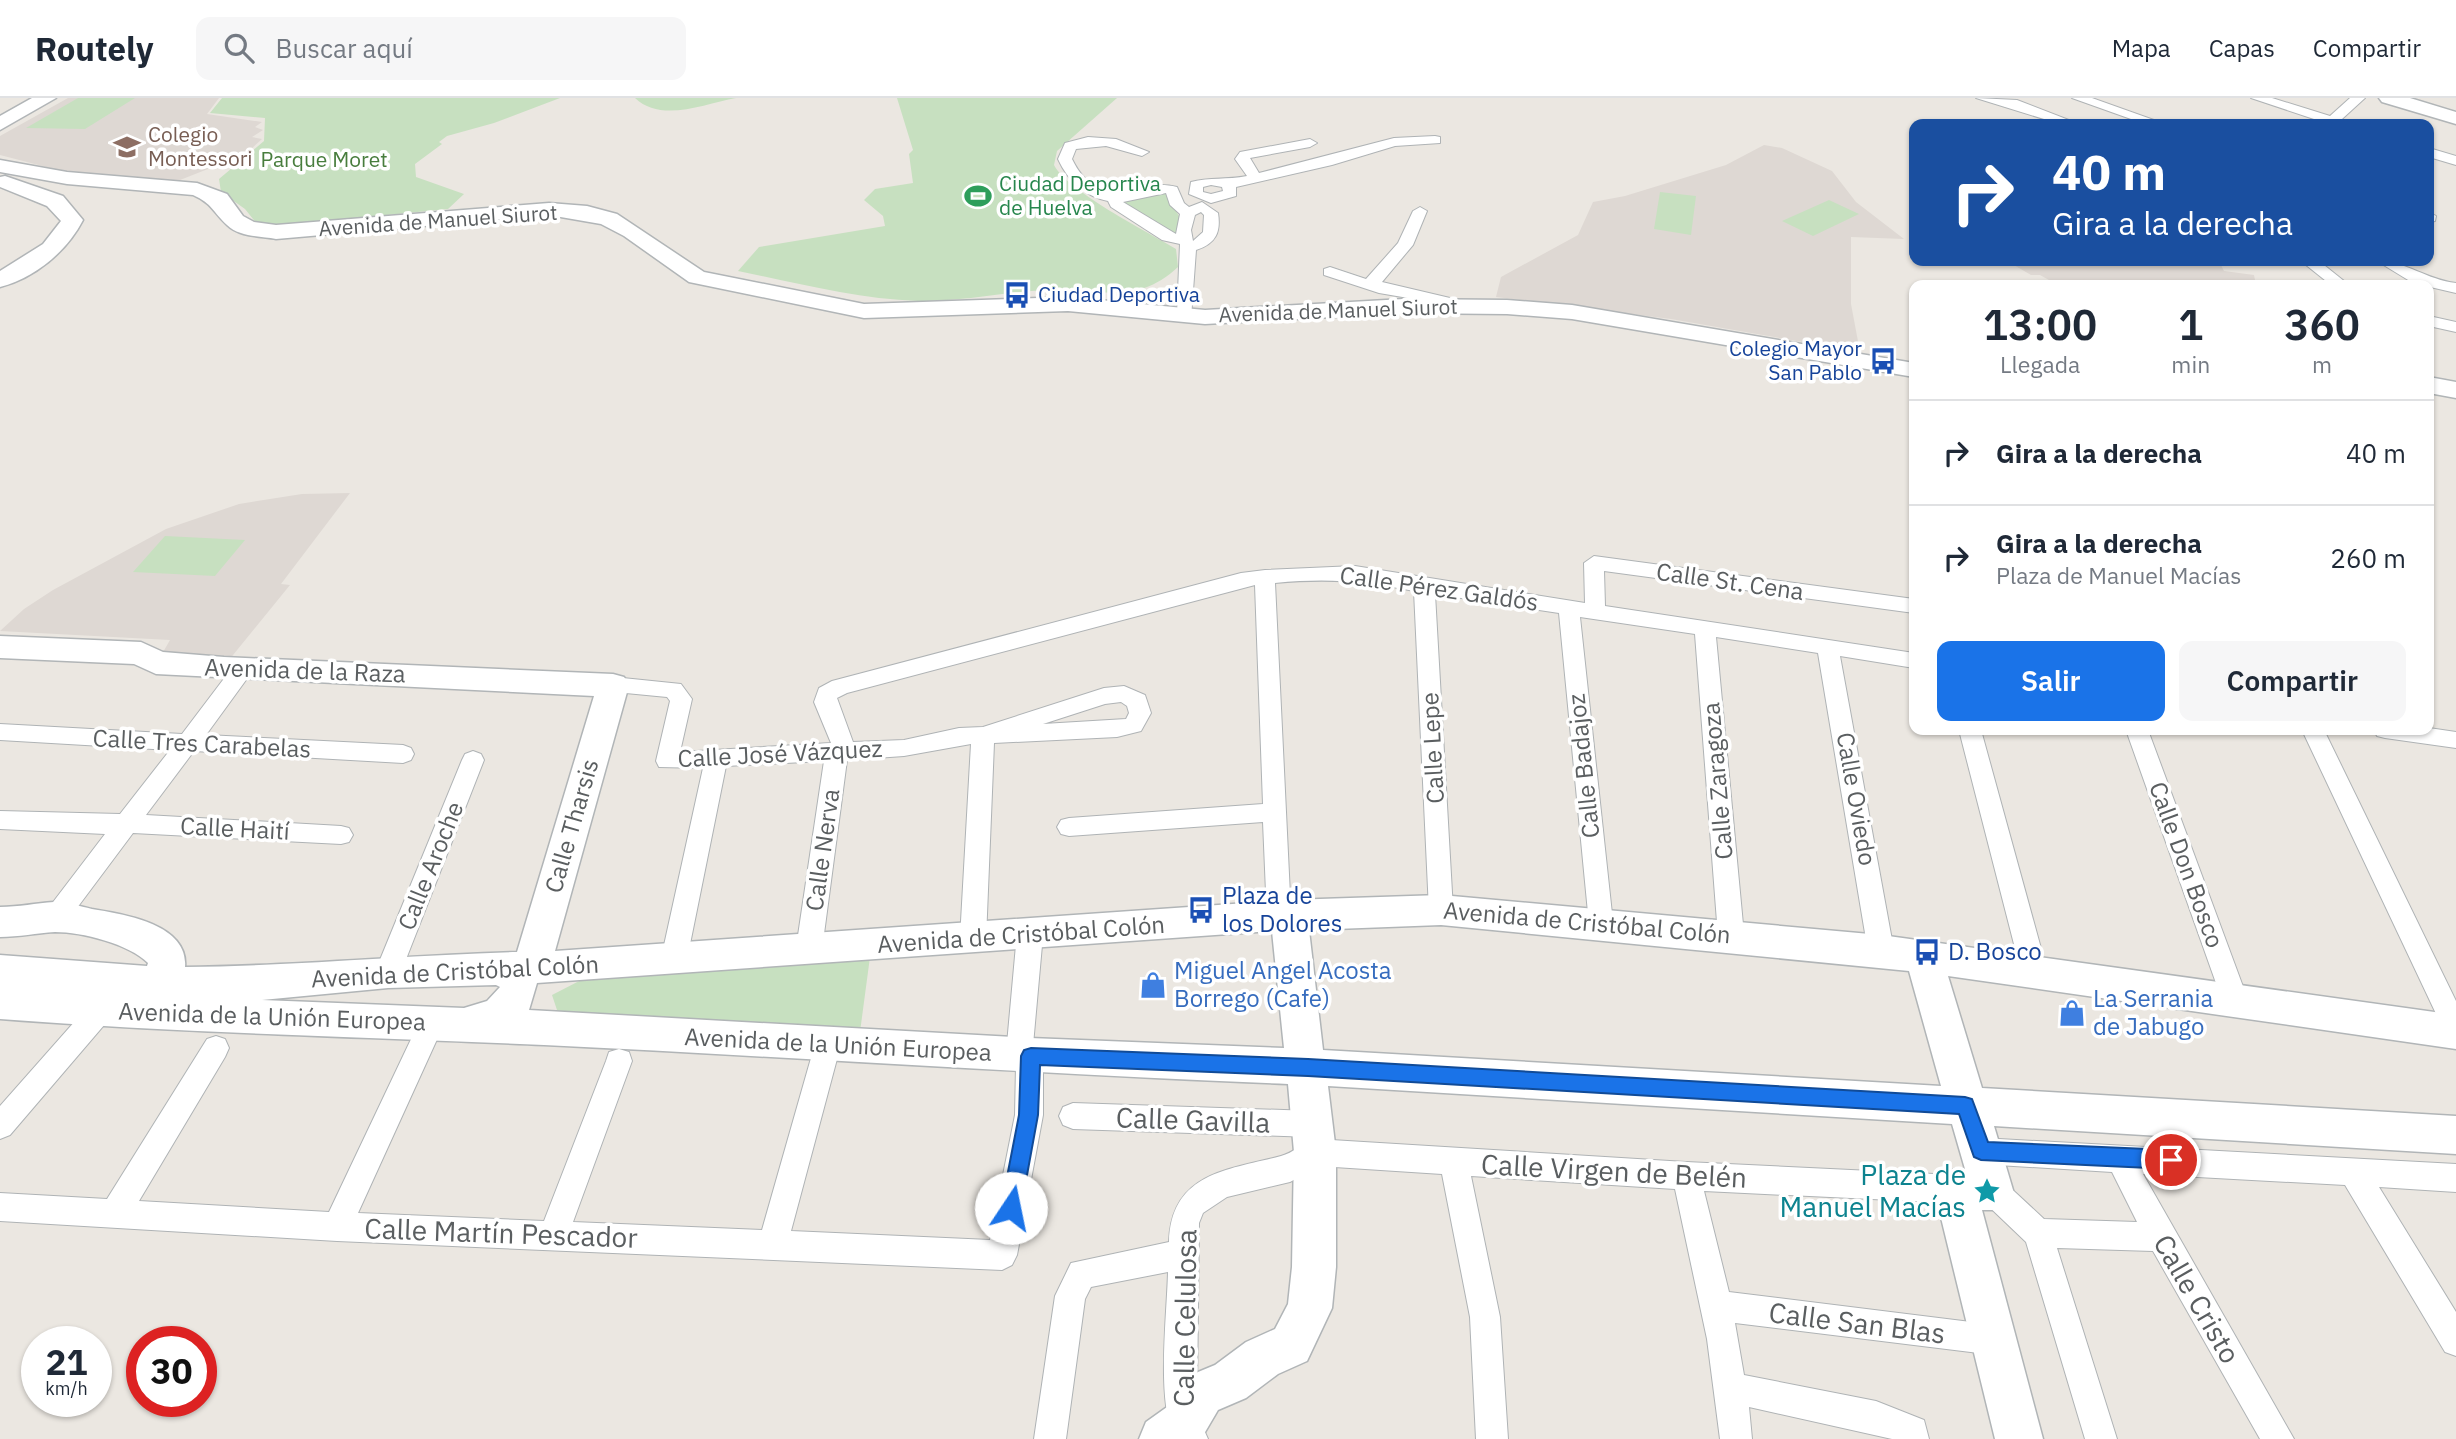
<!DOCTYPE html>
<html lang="es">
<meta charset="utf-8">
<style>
body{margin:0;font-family:"IBM Plex Sans",sans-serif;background:#f6f6f7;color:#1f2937;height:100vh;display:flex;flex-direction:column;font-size:26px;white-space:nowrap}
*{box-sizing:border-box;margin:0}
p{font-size:23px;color:#747a83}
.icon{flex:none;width:38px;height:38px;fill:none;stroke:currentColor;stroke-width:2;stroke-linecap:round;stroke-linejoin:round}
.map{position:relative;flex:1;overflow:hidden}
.sheet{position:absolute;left:1909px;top:182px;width:525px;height:455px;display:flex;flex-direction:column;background:#fff;border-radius:14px;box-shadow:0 2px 5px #0004}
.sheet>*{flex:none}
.top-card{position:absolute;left:1909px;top:21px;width:525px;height:147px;border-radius:14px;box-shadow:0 2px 5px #0004;background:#1a4fa0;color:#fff;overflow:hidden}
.speed{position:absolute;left:21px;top:1228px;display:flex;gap:14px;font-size:35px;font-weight:700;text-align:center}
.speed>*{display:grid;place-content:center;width:91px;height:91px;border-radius:50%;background:#fff;box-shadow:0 2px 5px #0004;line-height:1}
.speed small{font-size:18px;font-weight:400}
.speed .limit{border:10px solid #d22;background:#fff;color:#111}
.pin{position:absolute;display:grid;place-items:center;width:60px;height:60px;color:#fff;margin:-30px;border:4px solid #fff;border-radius:50%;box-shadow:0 2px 7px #0007}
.me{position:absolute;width:77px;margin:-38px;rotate:11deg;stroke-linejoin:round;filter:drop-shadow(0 0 5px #0008)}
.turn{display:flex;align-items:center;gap:24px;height:147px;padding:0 28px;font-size:32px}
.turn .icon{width:91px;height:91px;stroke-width:2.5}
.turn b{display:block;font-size:49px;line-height:60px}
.eta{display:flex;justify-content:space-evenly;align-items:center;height:119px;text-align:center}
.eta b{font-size:42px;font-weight:600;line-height:49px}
.action{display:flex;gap:14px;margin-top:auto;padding:14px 28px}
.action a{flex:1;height:80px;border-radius:14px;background:#1a73e8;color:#fff;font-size:28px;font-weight:600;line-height:80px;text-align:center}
.action a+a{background:#f6f6f7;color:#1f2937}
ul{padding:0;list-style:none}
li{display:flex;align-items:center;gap:21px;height:105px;padding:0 28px;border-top:2px solid #e0e1e3}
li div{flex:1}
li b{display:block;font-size:26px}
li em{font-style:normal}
header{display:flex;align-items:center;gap:42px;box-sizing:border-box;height:98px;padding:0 35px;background:#fff;border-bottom:2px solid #e0e1e3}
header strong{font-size:33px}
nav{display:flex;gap:38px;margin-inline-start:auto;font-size:24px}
.search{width:490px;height:63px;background:#f6f6f7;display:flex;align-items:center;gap:18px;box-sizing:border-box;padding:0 24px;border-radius:14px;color:#747a83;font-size:26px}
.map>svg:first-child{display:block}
.education{fill:#ded8d3}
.green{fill:#c7e0c0}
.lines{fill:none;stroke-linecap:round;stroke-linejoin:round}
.street-casing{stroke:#afb3b5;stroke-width:2}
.secondary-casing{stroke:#b1b5b7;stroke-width:3}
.street{fill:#fff;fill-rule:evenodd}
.secondary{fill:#fff;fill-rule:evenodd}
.route{fill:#1a73e8;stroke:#114b97;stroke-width:2}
.labels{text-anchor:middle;stroke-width:7;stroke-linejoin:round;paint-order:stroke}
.far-education-label{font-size:21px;fill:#785e54;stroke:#fff;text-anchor:start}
.far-park-label{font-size:21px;fill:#487d3d;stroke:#fff}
.far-leisure-label{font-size:21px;fill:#27864d;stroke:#fff;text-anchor:start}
.far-street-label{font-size:21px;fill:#5a5e60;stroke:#fff}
.far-transit-label{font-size:21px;fill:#164399;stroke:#fff;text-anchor:start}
.street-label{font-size:24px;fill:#5a5e60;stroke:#fff}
.transit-label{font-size:24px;fill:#164399;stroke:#fff;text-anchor:start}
.shop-label{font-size:24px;fill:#366cbe;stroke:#fff;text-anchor:start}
.near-street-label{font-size:28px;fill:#5a5e60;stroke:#fff}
.near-culture-label{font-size:28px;fill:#0d838f;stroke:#fff;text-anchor:end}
</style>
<header>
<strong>Routely</strong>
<div class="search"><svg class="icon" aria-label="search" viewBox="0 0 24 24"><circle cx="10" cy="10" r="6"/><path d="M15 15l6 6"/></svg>Buscar aquí</div>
<nav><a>Mapa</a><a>Capas</a><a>Compartir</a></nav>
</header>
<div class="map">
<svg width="2456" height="1341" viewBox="0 0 2456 1341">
<rect width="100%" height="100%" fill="#ebe7e1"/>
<path class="education" d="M68,0H219L207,16L262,24L255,29L263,32L252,39L262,41L237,64L213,69L175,84L77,77L0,57V38Z
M1764,47L1782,50L1832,73L1856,104L1904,141L1851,139V206L1860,254L1671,221L1496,199L1501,179L1578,137L1593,104L1625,98L1726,67Z
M2007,163H2219L2224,173L2254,177L2256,187H2037L2049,182L2040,177H2031Z
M350,395L281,486L290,487L229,562L162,556L170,542L0,533L24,511L53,492L166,431L239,406L302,396Z"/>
<path class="green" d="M78,0H135L85,31L26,30Z
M222,0H560L494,25L447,38L439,44L442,46L415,66L416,79L464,96L448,111L275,128L257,126L245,111L221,94L219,81L264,43L265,20L210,15Z
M635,0H736C704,6 661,25 635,0Z
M897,0H1117L1057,53L1054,67C1067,93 1148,134 1176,151L1178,169C1135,209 1099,190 1047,192C1004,194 961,204 918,203C858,201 797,185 738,173L759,149L885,128L883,118L864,102L875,91L913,85L909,56L913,52Z
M1660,94L1696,98L1691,137L1654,131Z
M1165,95L1179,118L1178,136L1175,137L1124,106L1122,102Z
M1829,102L1859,116L1813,138L1782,123Z
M165,438L245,442L215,478L133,474Z
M870,859L860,934L559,918L552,897L587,879Z"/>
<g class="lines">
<defs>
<path id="street" d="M1976,0L2017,2L2079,26H2060Z
M2072,0H2092L2165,26H2145Z
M2251,0H2272L2330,18L2350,0H2365L2342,21L2350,26H2321L2323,24Z
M1435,38L1440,39V45L1395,48L1332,67L1236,89V98L1211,105L1189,96L1191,84C1210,79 1227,82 1247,78L1235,61L1240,54L1310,41L1317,45L1310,49L1250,60L1259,75L1394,40ZM1211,87L1222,89L1223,93L1211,96L1203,94V89Z
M1088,39L1116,41L1149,54L1142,58L1106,48L1076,51L1072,61C1100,118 1135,78 1177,89L1184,105L1189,109L1202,104L1218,115C1221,134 1216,146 1196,152L1191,220H1179L1177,217L1180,146L1162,142L1111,109L1108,103C1085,98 1068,83 1058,61L1065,45ZM1166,95L1170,107L1180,116L1176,136L1123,104ZM1201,114L1204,117L1203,134L1193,143L1191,132L1195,117Z
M2429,50L2456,58V67L2429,59Z
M1420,109L1427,113L1413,147L1382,184L1467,204V210L1379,195L1324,177V171L1330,169L1366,181L1398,145L1413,113Z
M2429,114L2436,118L2435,123L2429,124Z
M2301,163H2319L2349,187H2331Z
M2377,163C2404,162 2427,182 2456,185V195L2413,185Z
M2429,218L2456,224V234L2429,228Z
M1594,458L1914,501V515L1604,473L1605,508L1914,555V570L1840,558L1894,853L1890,861L1881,864L1872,861L1868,853L1818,555L1716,539L1744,837L1740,845L1731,848L1722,845L1718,837L1695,536L1580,519L1613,825L1610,832L1601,835L1592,832L1589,825L1559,515L1435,496L1453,812L1450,819L1441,822L1432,819L1429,812L1414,493C1361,483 1329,480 1275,485L1291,818L1288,825L1279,828L1270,825L1267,818L1263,724L1069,738L1061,736L1057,729L1061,722L1069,720L1263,706L1255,487L847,595L837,600L853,644L904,642L959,630L983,629L1104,590L1124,588L1145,597L1151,615L1141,633L1117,639L994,645L986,841L982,849L973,852L964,849L960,841L971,646L904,658L847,662L822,851L818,859L809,862L800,859L796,851L824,663L726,668L687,861L683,869L674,872L665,869L661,861L703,670L659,669L656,663L670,603L667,599L605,593L602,587L605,581L613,579L681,586L692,601L680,654L831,645L814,604L819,590L832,583L1241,475L1265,472L1355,468L1585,505L1584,465ZM1121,604L1127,608L1129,615L1126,621L1043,626L1105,606Z
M243,563L251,566L254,571L206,637L403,647L411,650L414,656L411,662L403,665L194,653L146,717L341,728L349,730L353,737L349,744L341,746L133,735L65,826L56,829L47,826L44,819L47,812L105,736L0,731V713L120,716L170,652L0,642V626L182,636L235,566Z
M2429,630L2456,634V650L2385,640L2377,638L2374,632Z
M1959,632H1981L2042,854L2044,875L2040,883L2031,886L2022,883L2016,854Z
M2126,632H2148L2248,902L2244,910L2235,913L2226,910L2222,902Z
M2302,632H2324L2456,903V943L2447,939Z
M473,653L481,656L484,662L401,874L397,882L388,885L379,882L375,874L462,662L465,656Z
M1030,825L1039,828L1043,836L1033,947L1039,949L1043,958V1017L1017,1157L1012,1167L1002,1172L337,1143L0,1123V1095L107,1101L207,941L216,938L225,941L229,950L225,959L139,1103L329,1114L422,918L431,914L440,918L444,926L358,1115L544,1123L606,963L609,954L619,951L629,954L632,963L573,1124L762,1132L815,946L819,938L828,934L837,938L841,946L791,1133L990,1142L1015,1017L1016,968L1010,966L1006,957L1017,836L1021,828Z
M108,893L117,896L121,904L117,912L10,1037L0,1041V1008L99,896Z
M1073,1005L1312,1013L1322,1017L1326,1026L1322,1035L1312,1039L1073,1031L1063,1027L1059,1018L1063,1009Z
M1981,1040L2456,1066V1094L2379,1089L2456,1214V1258L2445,1254L2345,1087L2143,1076L2294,1341H2260L2153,1153L2057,1150L2117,1341H2085L2026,1144L1982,1102L1978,1092L1982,1082L1992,1078L2002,1082L2044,1121L2137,1124L2112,1074L1981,1066L1971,1062L1967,1053L1971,1044Z
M1315,1041L1686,1064L1955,1077L1965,1081L1969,1091L1965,1101L1955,1105L1704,1093L1729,1194L1995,1227L2006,1231L2010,1242L2006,1253L1995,1257L1735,1225L1744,1277L1876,1303L1924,1322L1929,1341H1892L1749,1309L1752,1341H1720L1707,1241L1675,1091L1471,1078L1500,1219L1508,1341H1476L1470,1219L1442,1076L1319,1068L1290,1084L1227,1099L1203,1115L1199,1125L1197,1295L1200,1323L1208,1341H1175C1156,1304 1167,1218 1168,1174L1091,1189L1085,1201L1066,1341H1034L1055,1198L1071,1165L1169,1144C1171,1075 1227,1072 1281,1058C1293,1055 1303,1045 1315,1041Z"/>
<path id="secondary" d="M32,0H56L0,32V18Z
M2379,0H2410L2456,14V26L2382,4Z
M0,62L67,74L197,85L227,96L243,118L254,124L276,127L549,105L587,108L617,116L704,174L864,206L1068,199L1205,212L1404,201L1507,202L1572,207L1914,265V279L1572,221L1507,216L1404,215L1205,226L1068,213L864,220L689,184L624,138L601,126L549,117L276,141C260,138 239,139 227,127C212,113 213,106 193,97L67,86L0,74Z
M5,78L63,98L83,122C67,153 35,180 0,189V173L43,146L61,123L47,108L0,89V79Z
M2429,279L2456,284V300L2429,295Z
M0,538L141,544L163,554L224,559L613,576L624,579L629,587L555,853L1289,802L1441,797L1881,837L2456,917V951L1948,878L1982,990L2456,1018V1056L1994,1028L2013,1092L2007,1106L1992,1112H1982L2043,1341H1995L1934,1091L1940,1077L1955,1071H1965L1952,1026L1328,988L1336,1054V1169L1332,1210L1307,1263L1278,1276L1246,1300L1218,1312L1201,1341H1139L1146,1324L1167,1309L1186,1279L1215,1267L1246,1244L1275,1231L1288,1206L1292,1169L1294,1054L1288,986C1039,976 792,959 544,947C362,939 181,935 0,921V857L147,868L148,865C129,846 82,834 55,834C37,835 19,839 0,839V809C19,809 36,805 54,804C66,804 80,808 92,811C123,816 189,826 185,869C296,868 406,857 517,854L594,598L156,576L134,566L0,560ZM1441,827L1909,873L1941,988L1323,952L1309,832ZM1272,833L1284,950L1030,940L529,912L537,885ZM496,887L500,889L487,903L464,910L262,902L388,890Z"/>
</defs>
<use href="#street" class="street-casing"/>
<use href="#secondary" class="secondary-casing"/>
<use href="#street" class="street"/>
<use href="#secondary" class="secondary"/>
</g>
<path class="route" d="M1031,950L1308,961L1965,999L1972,1001L1988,1044L2171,1052L2178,1055L2180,1062L2178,1068L2171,1071L1981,1062L1974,1059L1959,1016L1308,978L1040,967L1038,1017L1021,1110L1018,1117L1011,1120L1004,1117L1001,1110L1019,1017L1021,958L1024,952Z"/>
<defs>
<symbol id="school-bare" viewBox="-9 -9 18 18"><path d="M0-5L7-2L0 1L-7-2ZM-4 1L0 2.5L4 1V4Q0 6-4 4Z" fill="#8d6e63" stroke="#fff" stroke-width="2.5" paint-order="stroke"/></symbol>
<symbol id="stadium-bare" viewBox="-9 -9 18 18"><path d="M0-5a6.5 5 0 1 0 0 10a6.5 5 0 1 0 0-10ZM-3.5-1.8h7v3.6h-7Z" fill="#2e9e5b" stroke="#fff" stroke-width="2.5" paint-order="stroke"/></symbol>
<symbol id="bus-bare" viewBox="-9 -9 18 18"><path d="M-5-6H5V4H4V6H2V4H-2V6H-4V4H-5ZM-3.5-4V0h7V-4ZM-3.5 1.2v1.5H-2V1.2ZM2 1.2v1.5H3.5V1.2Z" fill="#1a4fb4" stroke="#fff" stroke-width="2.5" paint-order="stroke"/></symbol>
<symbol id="shop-bare" viewBox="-9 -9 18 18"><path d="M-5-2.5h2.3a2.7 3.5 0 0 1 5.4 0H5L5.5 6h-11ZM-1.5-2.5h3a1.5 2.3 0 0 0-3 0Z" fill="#3f7fe0" stroke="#fff" stroke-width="2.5" paint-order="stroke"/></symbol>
<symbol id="sight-bare" viewBox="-9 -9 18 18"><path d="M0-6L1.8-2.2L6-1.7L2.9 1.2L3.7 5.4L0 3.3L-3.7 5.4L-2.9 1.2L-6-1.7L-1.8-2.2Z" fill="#0f9aa8" stroke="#fff" stroke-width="2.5" paint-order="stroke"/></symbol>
</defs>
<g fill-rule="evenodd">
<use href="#school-bare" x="108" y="30" width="38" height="38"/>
<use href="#stadium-bare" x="959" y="79" width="38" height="38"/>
<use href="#bus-bare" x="998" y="178" width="38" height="38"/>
<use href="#bus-bare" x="1864" y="244" width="38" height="38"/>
<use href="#bus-bare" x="1182" y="793" width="38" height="38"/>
<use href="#bus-bare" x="1908" y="835" width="38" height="38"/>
<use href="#shop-bare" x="1134" y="868" width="38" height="38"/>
<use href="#shop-bare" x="2053" y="896" width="38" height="38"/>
<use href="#sight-bare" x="1968" y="1074" width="38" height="38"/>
</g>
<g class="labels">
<g class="far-education-label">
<text x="148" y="44">Colegio<tspan x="148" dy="24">Montessori</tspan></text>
</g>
<g class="far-park-label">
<text x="324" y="69">Parque Moret</text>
</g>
<g class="far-leisure-label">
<text x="999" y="93">Ciudad Deportiva<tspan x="999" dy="24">de Huelva</tspan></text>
</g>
<g class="far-street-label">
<text transform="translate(438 123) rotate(-4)" y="7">Avenida de Manuel Siurot</text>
<text transform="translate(1338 213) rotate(-2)" y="7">Avenida de Manuel Siurot</text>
</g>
<g class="far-transit-label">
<text x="1038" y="204">Ciudad Deportiva</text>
<text x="1862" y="258" text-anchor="end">Colegio Mayor<tspan x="1862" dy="24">San Pablo</tspan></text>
</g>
<g class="street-label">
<text transform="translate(1730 484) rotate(8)" y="8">Calle St. Cena</text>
<text transform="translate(1439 491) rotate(8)" y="8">Calle Pérez Galdós</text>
<text transform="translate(305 573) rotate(2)" y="8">Avenida de la Raza</text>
<text transform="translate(202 646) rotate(3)" y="8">Calle Tres Carabelas</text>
<text transform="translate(1433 650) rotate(-93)" y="8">Calle Lepe</text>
<text transform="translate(780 656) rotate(-3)" y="8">Calle José Vázquez</text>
<text transform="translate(1584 668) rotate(-96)" y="8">Calle Badajoz</text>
<text transform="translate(1718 683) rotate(-95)" y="8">Calle Zaragoza</text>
<text transform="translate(1856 701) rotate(80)" y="8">Calle Oviedo</text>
<text transform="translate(572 728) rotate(-74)" y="8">Calle Tharsis</text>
<text transform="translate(235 731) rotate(3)" y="8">Calle Haití</text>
<text transform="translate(823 752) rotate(-82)" y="8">Calle Nerva</text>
<text transform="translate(2186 767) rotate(70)" y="8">Calle Don Bosco</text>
<text transform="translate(431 768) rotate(-68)" y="8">Calle Aroche</text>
<text transform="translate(1587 825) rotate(5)" y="8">Avenida de Cristóbal Colón</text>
<text transform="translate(1021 837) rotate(-4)" y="8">Avenida de Cristóbal Colón</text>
<text transform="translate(455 874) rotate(-3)" y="8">Avenida de Cristóbal Colón</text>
<text transform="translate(272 919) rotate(2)" y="8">Avenida de la Unión Europea</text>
<text transform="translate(838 947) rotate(3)" y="8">Avenida de la Unión Europea</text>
</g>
<g class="transit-label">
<text x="1222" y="806">Plaza de<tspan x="1222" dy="28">los Dolores</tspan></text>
<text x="1948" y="862">D. Bosco</text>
</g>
<g class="shop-label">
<text x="1174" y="881">Miguel Angel Acosta<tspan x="1174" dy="28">Borrego (Cafe)</tspan></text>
<text x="2093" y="909">La Serrania<tspan x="2093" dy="28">de Jabugo</tspan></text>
</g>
<g class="near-street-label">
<text transform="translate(1193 1022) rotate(2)" y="10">Calle Gavilla</text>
<text transform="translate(1614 1073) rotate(3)" y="10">Calle Virgen de Belén</text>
<text transform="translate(501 1135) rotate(2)" y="10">Calle Martín Pescador</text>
<text transform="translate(2197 1201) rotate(60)" y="10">Calle Cristo</text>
<text transform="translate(1185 1220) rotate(-89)" y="10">Calle Celulosa</text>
<text transform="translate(1857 1225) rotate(7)" y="10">Calle San Blas</text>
</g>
<g class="near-culture-label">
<text x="1966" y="1087">Plaza de<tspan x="1966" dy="32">Manuel Macías</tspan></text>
</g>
</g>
</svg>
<div class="speed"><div>21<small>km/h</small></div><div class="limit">30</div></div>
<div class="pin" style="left:2171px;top:1062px;background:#d93025"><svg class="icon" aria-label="arrive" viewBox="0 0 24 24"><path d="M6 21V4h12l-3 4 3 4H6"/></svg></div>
<svg class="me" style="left:1011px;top:1110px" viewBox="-20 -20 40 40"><circle r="19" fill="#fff"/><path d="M0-13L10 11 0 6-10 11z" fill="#1a73e8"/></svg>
<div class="top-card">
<div class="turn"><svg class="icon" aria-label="right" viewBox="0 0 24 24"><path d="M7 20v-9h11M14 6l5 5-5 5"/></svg><div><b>40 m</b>Gira a la derecha</div></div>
</div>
<section class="sheet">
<div class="eta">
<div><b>13:00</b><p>Llegada</p></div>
<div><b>1</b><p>min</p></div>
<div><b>360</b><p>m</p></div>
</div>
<ul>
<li><svg class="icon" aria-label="right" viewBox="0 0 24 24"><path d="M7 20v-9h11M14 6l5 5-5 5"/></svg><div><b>Gira a la derecha</b></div><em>40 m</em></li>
<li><svg class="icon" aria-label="right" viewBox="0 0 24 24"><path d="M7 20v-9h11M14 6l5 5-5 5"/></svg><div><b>Gira a la derecha</b><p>Plaza de Manuel Macías</p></div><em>260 m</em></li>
</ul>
<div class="action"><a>Salir</a><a>Compartir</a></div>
</section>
</div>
